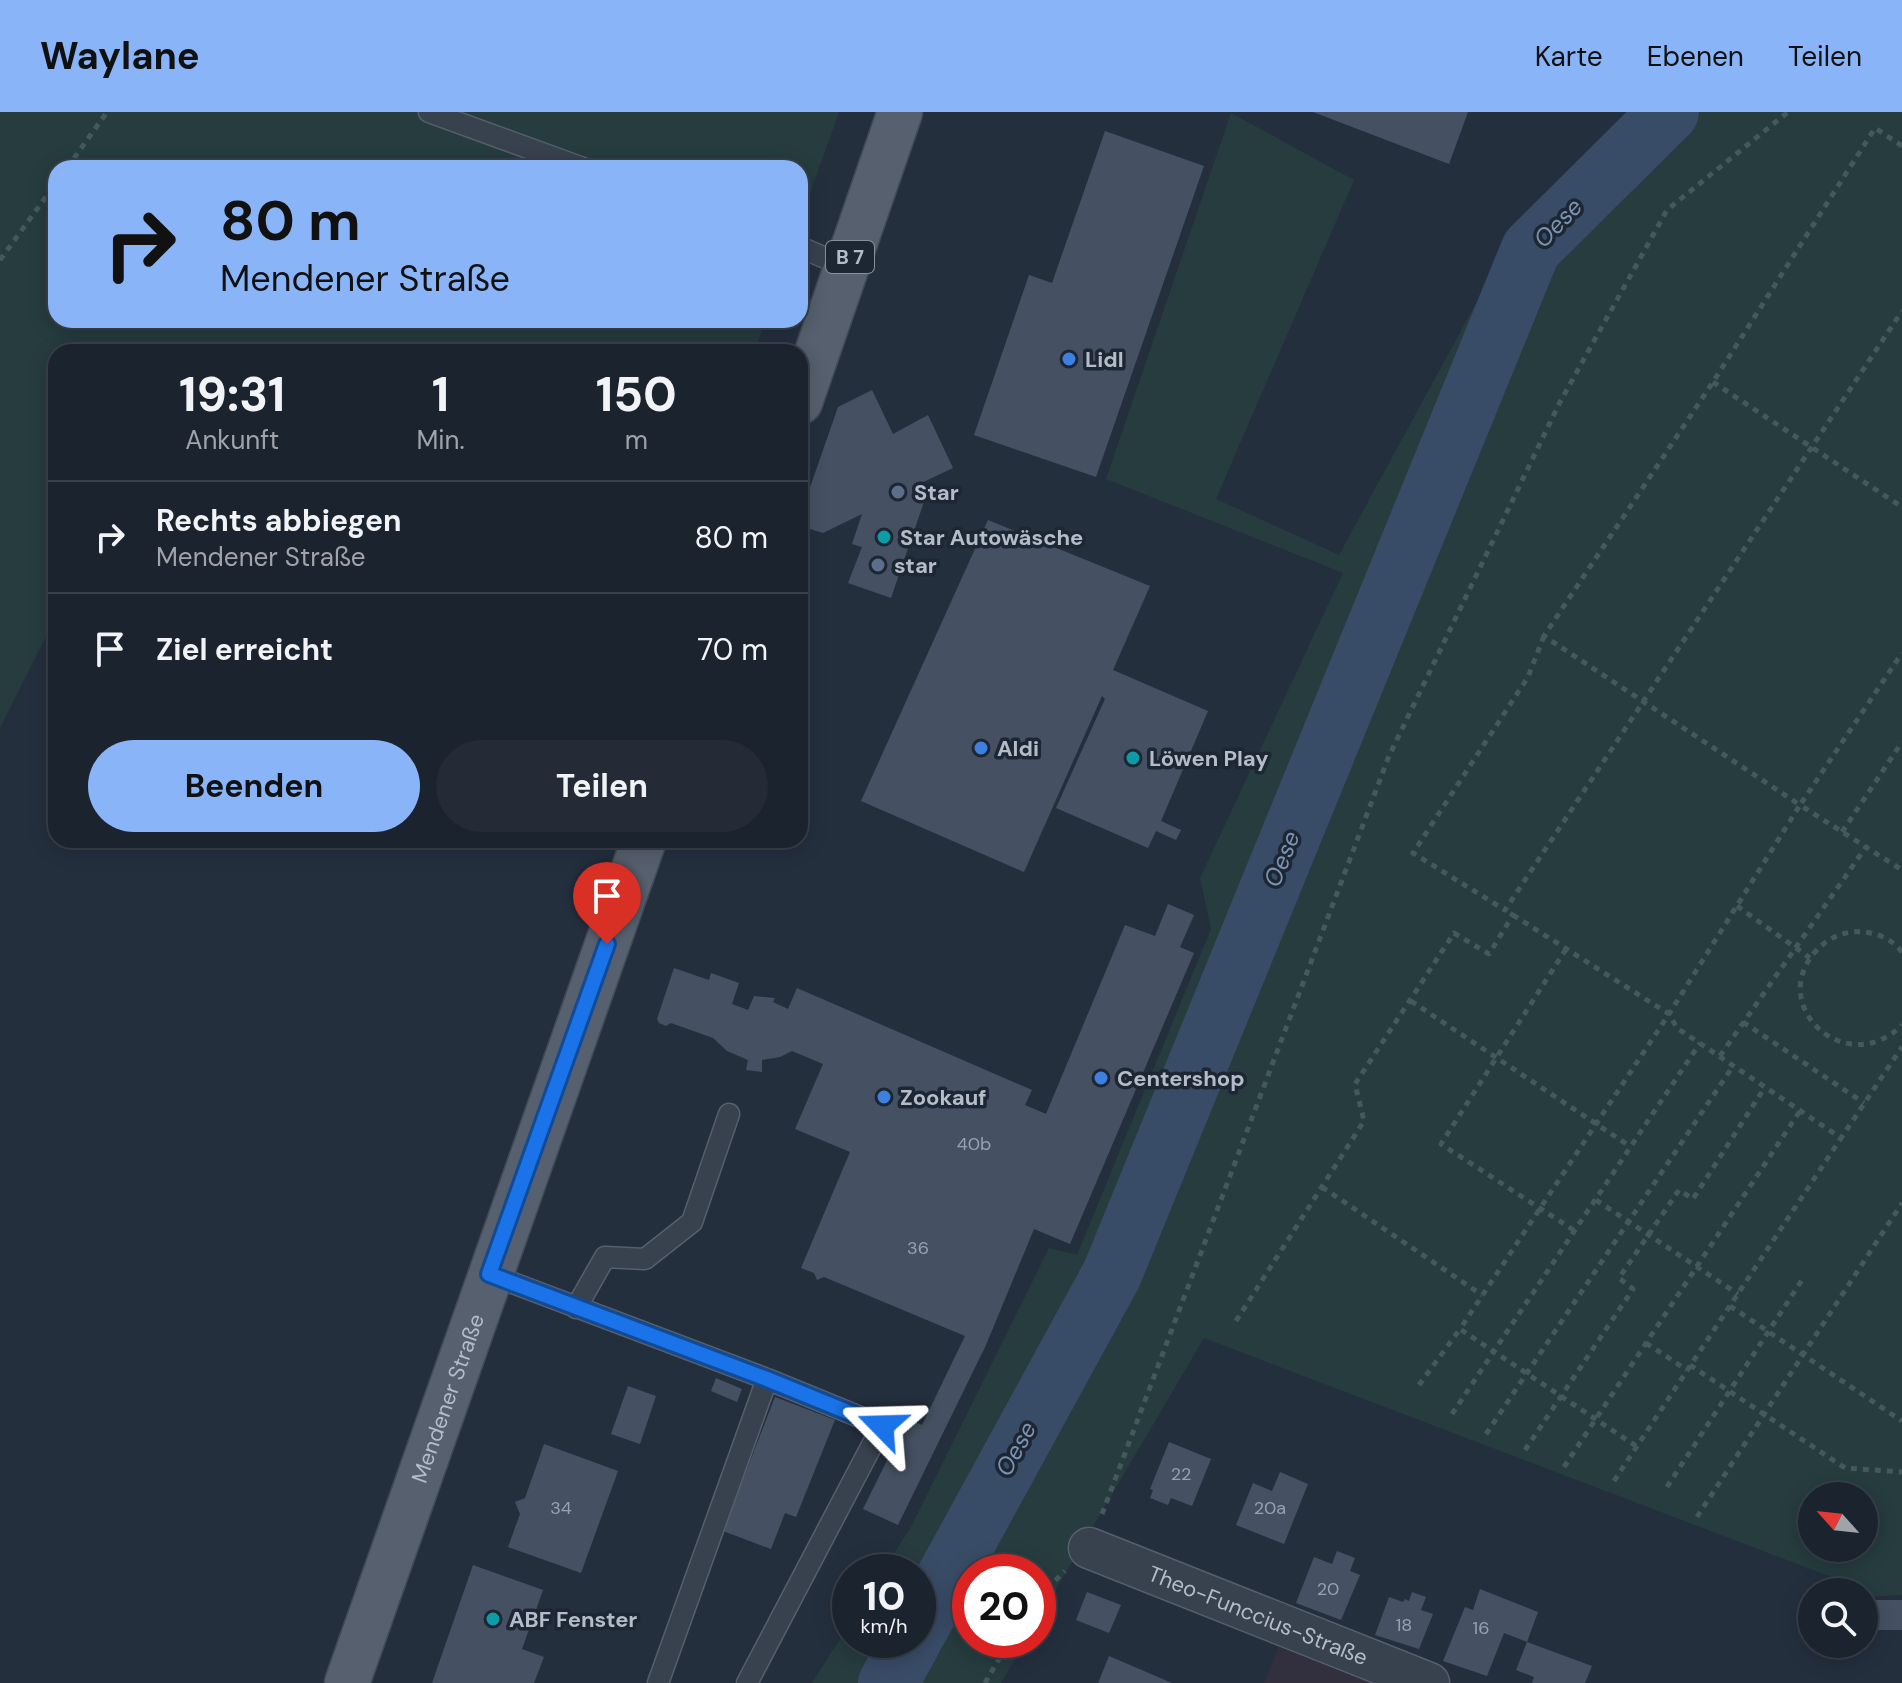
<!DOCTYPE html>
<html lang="de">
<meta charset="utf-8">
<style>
body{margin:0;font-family:"DM Sans",sans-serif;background:#242b36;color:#f1f3f6;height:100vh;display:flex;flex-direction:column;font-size:30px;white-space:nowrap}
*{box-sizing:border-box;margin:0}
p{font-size:26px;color:#a0a4aa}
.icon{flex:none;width:44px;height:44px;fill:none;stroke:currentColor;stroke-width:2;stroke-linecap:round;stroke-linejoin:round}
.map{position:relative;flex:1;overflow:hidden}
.details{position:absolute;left:48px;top:232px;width:760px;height:504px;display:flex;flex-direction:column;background:#1b232e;border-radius:24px;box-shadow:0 4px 20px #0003,0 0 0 2px #39404a}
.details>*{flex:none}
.top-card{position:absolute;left:48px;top:48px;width:760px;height:168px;border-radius:24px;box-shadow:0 4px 20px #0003,0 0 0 2px #39404a;background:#8ab4f8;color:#111;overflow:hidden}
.needle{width:52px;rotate:297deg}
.tools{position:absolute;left:1798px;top:1370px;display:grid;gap:16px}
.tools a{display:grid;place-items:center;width:80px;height:80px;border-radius:50%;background:#1b232e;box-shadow:0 4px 20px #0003,0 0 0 2px #39404a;font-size:40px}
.speed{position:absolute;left:832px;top:1442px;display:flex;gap:16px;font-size:40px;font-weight:700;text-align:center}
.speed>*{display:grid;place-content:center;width:104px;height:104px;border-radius:50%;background:#1b232e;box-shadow:0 4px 20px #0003,0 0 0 2px #39404a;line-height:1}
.speed small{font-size:20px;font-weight:400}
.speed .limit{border:12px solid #d22;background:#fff;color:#111}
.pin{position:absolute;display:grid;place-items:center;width:68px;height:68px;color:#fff;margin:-82px -34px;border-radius:50% 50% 50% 0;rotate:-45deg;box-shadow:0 0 8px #0007}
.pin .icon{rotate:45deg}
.me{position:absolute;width:88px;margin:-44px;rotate:292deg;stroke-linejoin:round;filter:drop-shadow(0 0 6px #0008)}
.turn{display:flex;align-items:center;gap:28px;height:168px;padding:0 40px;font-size:36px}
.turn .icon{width:104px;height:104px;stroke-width:2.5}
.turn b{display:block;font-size:56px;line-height:68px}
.eta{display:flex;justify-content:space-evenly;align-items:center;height:136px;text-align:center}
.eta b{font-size:48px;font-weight:700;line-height:56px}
.cta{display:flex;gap:16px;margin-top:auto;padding:16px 40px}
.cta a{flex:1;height:92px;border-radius:48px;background:#8ab4f8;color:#111;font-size:32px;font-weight:700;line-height:92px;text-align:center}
.cta a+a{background:#242b36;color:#f1f3f6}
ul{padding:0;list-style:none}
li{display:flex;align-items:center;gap:24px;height:112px;padding:0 40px;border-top:2px solid #39404a}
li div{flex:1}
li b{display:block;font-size:30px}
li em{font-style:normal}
header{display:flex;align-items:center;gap:48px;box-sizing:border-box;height:112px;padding:0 40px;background:#8ab4f8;color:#111}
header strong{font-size:38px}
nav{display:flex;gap:44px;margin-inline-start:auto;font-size:28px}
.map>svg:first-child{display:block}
.medical{fill:#32303f}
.green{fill:#263c3f;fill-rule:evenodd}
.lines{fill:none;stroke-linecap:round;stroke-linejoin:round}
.river{stroke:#394c67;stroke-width:60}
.building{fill:#455162}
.lane-casing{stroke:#565f6c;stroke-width:23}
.street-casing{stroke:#565f6c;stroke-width:43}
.primary-casing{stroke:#414a57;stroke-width:47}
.path{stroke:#44595c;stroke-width:5;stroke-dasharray:6 6;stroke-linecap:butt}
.lane{stroke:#38414e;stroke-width:20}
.street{stroke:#38414e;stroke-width:40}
.primary{stroke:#56606e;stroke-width:44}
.route-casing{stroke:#114b97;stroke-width:20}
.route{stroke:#1a73e8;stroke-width:14}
.shop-dot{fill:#3f7fe0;stroke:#1d2633;stroke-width:3}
.service-dot{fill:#5c6f8a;stroke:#1d2633;stroke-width:3}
.culture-dot{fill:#0f9aa8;stroke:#1d2633;stroke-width:3}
.labels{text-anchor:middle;stroke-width:7;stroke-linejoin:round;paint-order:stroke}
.number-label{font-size:18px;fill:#98a1af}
.shield{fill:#1d2633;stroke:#878f9c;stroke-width:2}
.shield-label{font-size:20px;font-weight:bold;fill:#b4bcc9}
.poi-label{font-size:22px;font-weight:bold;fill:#b4bcc9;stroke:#1d2633;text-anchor:start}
.street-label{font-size:22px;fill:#b4bcc9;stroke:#1d2633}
.water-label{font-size:24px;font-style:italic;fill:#7c92b1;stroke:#1d2633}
</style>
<header>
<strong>Waylane</strong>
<nav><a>Karte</a><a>Ebenen</a><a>Teilen</a></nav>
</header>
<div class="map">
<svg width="1902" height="1571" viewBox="0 0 1902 1571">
<rect width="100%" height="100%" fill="#242f3e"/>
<path class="medical" d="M1279,1535L1370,1571H1264Z"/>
<path class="green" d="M0,0H839L800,110V56H56V208H766L754,240H56V505L0,616Z
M1651,0H1902V1483L1864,1485V1480H1832L1834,1466L1204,1226L1038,1508V1460H970V1528H1026L1001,1571H812L850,1511V1528H918V1460H882L911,1415L1049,1136L1077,1143L1211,817L1200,766L1343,461L1106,367L1231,1L1354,68L1216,387L1339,443L1500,147ZM1812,1384H1864V1436H1812Z"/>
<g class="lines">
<path class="river" d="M918,1517L1112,1162L1531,137L1669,0
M888,1571L912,1528"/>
</g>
<path class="building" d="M1313,0H1468L1449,52Z
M1105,19L1204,54L1096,365L974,323L1029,163L1052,171Z
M872,278L893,322L928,303L953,356L917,373L925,387L891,486L848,471L862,435L852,432L862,402L823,421L800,414V404L838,295Z
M988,408L1150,474L1113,558L1208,599L1161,709L1181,718L1176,728L1156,719L1148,736L1056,696L1105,587L1102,584L1024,760L861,689Z
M1168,792L1194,803L1180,835L1194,841L1070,1132L1034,1117L986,1233L898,1413L863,1397L908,1306L922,1313L965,1224L824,1165L817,1168L814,1161L801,1156L850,1040L795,1017L823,952L792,939L780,945L762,948V960L746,958L748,948L727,939L713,926L671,911L666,914L659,911L657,907L674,856L709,868L711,861L739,871L732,892L748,898L754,884L775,886L773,890L788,897L797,876L1032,978L1025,993L1046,1002L1125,813L1155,824Z
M716,1266L742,1277L737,1290L711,1279Z
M628,1274L656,1284L640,1332L611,1322Z
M775,1285L835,1308L796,1405L785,1401L771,1437L723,1419Z
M1169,1330L1211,1347L1192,1394L1171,1386L1168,1393L1150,1386L1153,1378L1150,1377Z
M544,1332L618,1359L581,1461L508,1435L520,1402L515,1390L525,1386Z
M1280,1360L1308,1372L1284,1432L1236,1413L1253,1371L1272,1379Z
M1337,1439L1355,1446L1350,1459L1360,1463L1341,1508L1296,1491L1314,1445L1332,1452Z
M473,1453L543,1478L522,1537L544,1545L534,1571H432Z
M1480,1477L1538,1500L1527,1530L1504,1521L1487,1564L1443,1549L1465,1495L1473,1498Z
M1087,1480L1121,1493L1109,1521L1076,1508Z
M1412,1480L1426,1485L1421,1498L1433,1502L1419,1537L1375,1523L1389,1485L1403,1490L1405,1487L1409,1489Z
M1864,1488H1902V1518H1864Z
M1527,1530L1592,1554L1585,1571H1532L1534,1565L1516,1558Z
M1109,1544L1172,1571H1098Z"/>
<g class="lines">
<defs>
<path id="lane" d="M429,0L583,56
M800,135L846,155
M489,1162L767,1267L882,1314L747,1571
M576,1196L605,1145L645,1147L692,1110L729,1002
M658,1571L767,1267"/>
<g id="street">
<path id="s1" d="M1089,1436L1429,1571"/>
</g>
<g id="primary">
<path d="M800,290L900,0"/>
<path id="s2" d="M347,1571L644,728"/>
</g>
</defs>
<use href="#lane" class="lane-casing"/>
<use href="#street" class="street-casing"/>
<use href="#primary" class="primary-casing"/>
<path class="path" d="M1902,34L1875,16L1713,270L1544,524L1800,693L1902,541
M67,56L107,0
M0,148L56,71
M1713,270L1902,395
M1544,524L1528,565L1413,741L1505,798L1902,199
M1842,720L1902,630
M1737,794L1810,846
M1513,803L1669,902L1677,916L1841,1026L1902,935
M1566,837L1441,1032L1575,1119
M1902,840C1891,825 1870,818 1852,820C1837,822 1826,828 1815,840C1767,895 1847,968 1902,913
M1411,889L1631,1035
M1743,910L1864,991
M1720,944L1866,735
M1322,1075L1482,1183
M1596,1088L1738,1182
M1730,1194L1902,1309
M1236,1209L1364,1009L1355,972L1454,821L1489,842L1513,803L1505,798
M1646,1231L1687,1258
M1690,1253L1845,1356L1902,1360
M1419,1273L1460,1217
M1452,1302L1700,931
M1486,1322L1733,954
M1636,1334L1460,1217L1669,902L1800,693L1902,758
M1525,1338L1633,1177L1619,1166L1679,1078L1693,1087L1765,975
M1564,1355L1800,999
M1614,1369L1841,1026
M1667,1375L1802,1168
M1102,1402L1389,644L1560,290L1667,98L1788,0
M1697,1405L1902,1091
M1038,1485L1065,1459
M985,1571L1010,1528"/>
<use href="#lane" class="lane"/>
<use href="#street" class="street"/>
<use href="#primary" class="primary"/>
</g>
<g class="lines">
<defs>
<path id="route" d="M607,832L489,1162L767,1267L882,1314"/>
</defs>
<use href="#route" class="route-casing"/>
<use href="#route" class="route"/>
</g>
<g class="shop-dot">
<circle cx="1069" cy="247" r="8"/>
<circle cx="981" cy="636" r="8"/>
<circle cx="1101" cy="966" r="8"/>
<circle cx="884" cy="985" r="8"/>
</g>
<g class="service-dot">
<circle cx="898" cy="380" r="8"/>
<circle cx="878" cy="453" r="8"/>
</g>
<g class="culture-dot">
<circle cx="884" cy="425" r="8"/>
<circle cx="1133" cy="646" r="8"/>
<circle cx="493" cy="1507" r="8"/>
</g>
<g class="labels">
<g class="number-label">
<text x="974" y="1038">40b</text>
<text x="918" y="1142">36</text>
<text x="1181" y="1368">22</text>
<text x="561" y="1402">34</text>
<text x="1270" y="1402">20a</text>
<text x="1328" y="1483">20</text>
<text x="1404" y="1519">18</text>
<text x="1481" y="1522">16</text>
</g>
<rect class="shield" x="826" y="129" width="48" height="32" rx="6"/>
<g class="shield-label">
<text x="850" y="152">B 7</text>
</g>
<g class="poi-label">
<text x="1085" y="255">Lidl</text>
<text x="914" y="388">Star</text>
<text x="900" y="433">Star Autowäsche</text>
<text x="894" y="461">star</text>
<text x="997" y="644">Aldi</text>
<text x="1149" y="654">Löwen Play</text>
<text x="1117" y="974">Centershop</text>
<text x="900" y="993">Zookauf</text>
<text x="509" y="1515">ABF Fenster</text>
</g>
<g class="street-label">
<text dy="8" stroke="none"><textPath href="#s2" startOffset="302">Mendener Straße</textPath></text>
<text dy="8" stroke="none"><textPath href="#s1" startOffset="182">Theo-Funccius-Straße</textPath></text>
</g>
<g class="water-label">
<text transform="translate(1558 111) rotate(-46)" y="8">Oese</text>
<text transform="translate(1282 747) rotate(-68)" y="8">Oese</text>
<text transform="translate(1016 1337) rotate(-61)" y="8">Oese</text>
</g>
</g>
</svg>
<div class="tools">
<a><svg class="needle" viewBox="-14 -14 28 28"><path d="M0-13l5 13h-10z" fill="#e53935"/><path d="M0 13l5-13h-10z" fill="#a0a4aa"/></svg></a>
<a><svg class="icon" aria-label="search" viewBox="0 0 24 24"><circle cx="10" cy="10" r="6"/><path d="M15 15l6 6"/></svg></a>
</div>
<div class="speed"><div>10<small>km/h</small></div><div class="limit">20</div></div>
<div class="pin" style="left:607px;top:832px;background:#d93025"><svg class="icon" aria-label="arrive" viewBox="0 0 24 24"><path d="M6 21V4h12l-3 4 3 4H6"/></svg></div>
<svg class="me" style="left:882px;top:1314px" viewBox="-20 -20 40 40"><path d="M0-17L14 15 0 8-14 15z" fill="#1a73e8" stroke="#fff" stroke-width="4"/></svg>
<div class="top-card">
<div class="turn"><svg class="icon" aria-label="right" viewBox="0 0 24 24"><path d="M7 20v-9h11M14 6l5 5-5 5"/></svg><div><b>80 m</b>Mendener Straße</div></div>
</div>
<section class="details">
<div class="eta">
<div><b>19:31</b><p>Ankunft</p></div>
<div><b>1</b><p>Min.</p></div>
<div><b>150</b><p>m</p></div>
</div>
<ul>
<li><svg class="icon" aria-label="right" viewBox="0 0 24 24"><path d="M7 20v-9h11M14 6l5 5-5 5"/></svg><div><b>Rechts abbiegen</b><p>Mendener Straße</p></div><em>80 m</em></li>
<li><svg class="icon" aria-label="arrive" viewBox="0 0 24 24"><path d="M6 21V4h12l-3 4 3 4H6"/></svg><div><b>Ziel erreicht</b></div><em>70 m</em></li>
</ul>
<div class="cta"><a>Beenden</a><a>Teilen</a></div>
</section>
</div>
